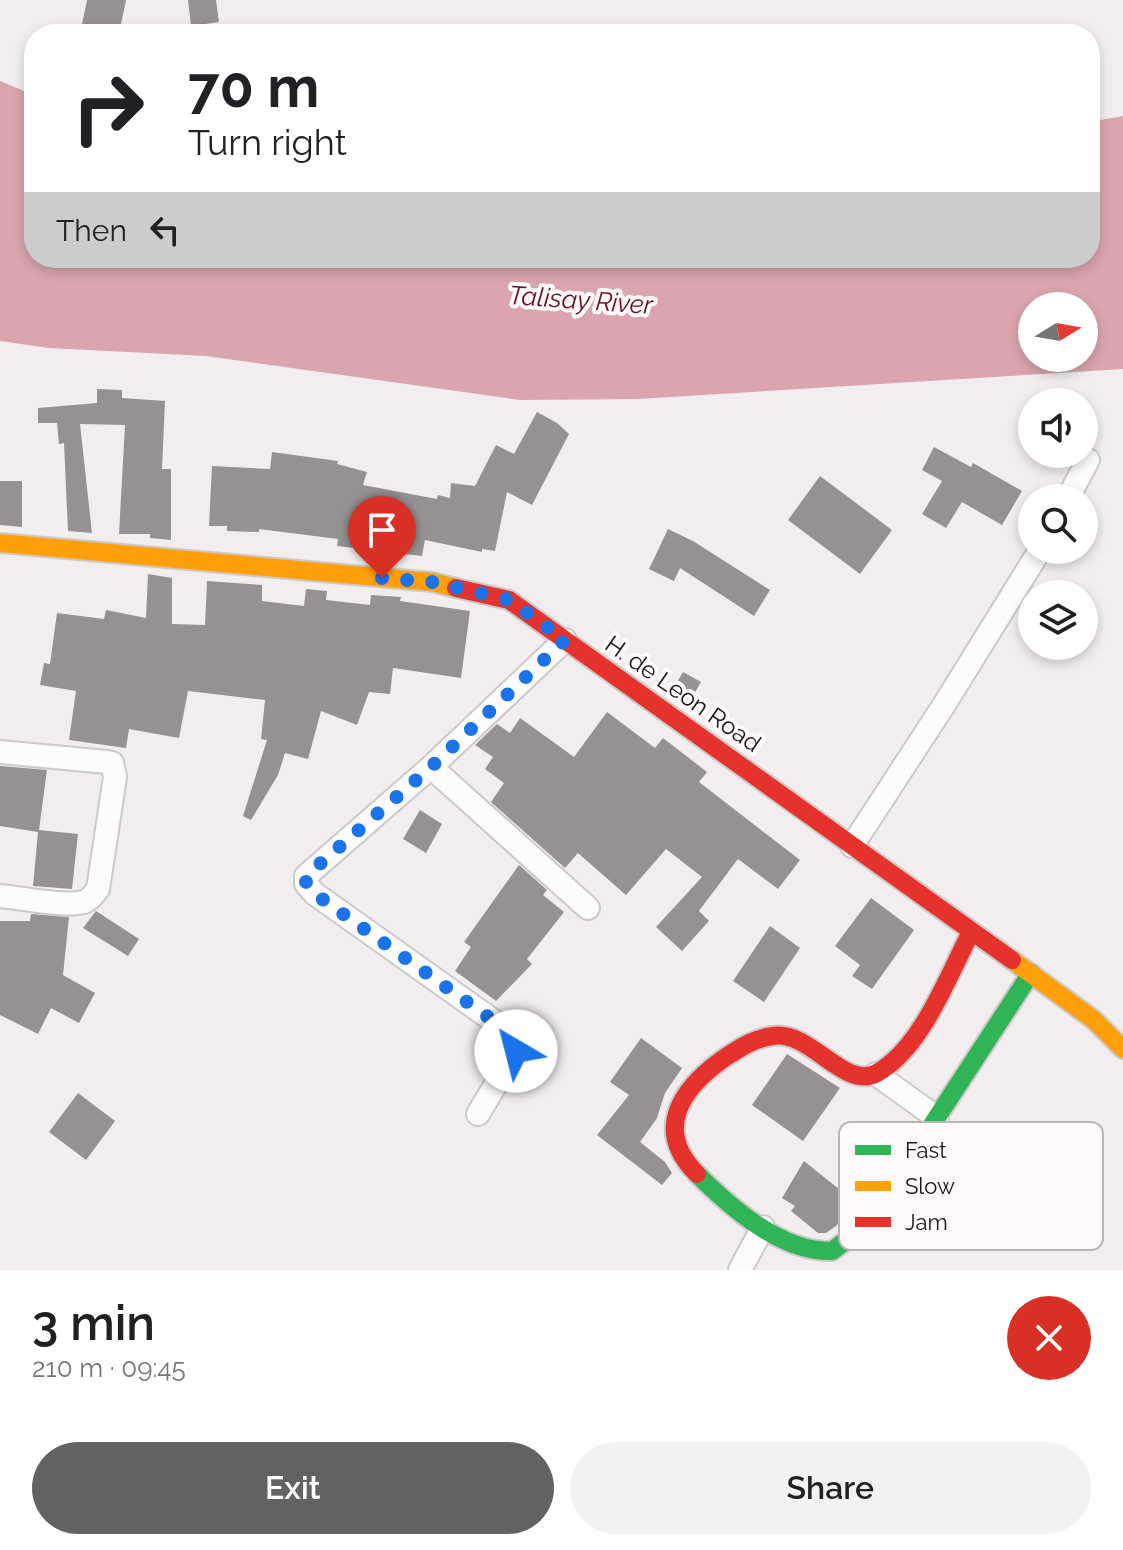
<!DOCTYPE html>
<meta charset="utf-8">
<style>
body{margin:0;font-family:Raleway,sans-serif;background:#f2f2f2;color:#202124;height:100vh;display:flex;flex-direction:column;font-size:30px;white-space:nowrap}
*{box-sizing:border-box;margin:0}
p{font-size:26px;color:#757577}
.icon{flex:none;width:44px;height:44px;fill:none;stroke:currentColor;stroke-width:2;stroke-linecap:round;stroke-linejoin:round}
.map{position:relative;height:1270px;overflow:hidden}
.panel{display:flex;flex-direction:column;background:#fff;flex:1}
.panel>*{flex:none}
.top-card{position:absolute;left:24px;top:24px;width:1076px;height:244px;border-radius:32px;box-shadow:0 4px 12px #0003;background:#fff;color:#202124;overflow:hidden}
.needle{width:52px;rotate:79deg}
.tools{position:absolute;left:1018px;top:292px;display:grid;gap:16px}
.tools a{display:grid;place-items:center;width:80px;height:80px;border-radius:50%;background:#fff;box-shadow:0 4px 12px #0003;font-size:40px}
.pin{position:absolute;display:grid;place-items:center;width:68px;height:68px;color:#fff;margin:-82px -34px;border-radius:50% 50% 50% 0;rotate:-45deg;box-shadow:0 0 8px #0007}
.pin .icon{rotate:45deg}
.me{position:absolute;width:88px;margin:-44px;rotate:323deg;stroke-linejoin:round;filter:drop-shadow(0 0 6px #0008)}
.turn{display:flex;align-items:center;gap:28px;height:168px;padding:0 32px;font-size:36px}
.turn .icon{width:104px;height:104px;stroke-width:2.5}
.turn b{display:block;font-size:56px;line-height:68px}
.then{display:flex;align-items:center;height:76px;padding:0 32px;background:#0003;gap:16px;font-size:30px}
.round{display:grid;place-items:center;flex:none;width:84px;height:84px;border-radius:42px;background:#f2f2f2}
.overview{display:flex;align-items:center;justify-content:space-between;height:136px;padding:0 32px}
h1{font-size:48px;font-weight:600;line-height:60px}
.button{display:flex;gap:16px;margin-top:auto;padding:16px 32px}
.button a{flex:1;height:92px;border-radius:48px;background:#646162;color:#fff;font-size:32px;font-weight:600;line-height:92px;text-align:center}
.button a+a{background:#f2f2f2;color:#202124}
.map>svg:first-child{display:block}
.water{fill:#daa5ad;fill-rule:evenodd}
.building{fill:#969293}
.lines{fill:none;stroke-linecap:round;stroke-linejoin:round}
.street-casing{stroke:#ccc9c9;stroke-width:26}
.fast-casing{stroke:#ccc9c9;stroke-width:22}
.slow-casing{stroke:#ccc9c9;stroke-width:22}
.jam-casing{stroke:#ccc9c9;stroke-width:22}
.street{stroke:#fdfcfc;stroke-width:22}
.fast{stroke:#30b455;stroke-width:18}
.slow{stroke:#ff9f0a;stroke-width:18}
.jam{stroke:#e5322d;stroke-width:18}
.route{stroke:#1a73e8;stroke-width:14;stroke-dasharray:0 25.2}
.labels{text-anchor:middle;stroke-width:8;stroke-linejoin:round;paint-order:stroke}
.street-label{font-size:24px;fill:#181516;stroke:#fefafa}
.water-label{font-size:26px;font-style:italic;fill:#670e29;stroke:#fefafa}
.key{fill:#fefafa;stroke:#b9b5b6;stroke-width:2}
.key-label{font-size:22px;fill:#181516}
</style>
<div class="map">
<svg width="1123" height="1270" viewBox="0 0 1123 1270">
<rect width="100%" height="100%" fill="#f2edee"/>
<path class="water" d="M0,81L34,95V258H1090V122L1123,116V369L638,399L520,400L206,356L49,348L0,341ZM1032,306H1084V358H1032Z"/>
<path class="building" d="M87,0H126L119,34H80Z
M188,0H216L219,22L191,26Z
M97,389L122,390V398L165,401L162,469H171V540L150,538V534H119L125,425L80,424L92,533L68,531L64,443L59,444L57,423H38V408L97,403Z
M537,412L557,423L569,434L532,505L507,492L495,551L482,549V552L425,540L422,556L337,546L338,539L259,529V532L227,531V526H209L212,466L270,469L272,452L338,461L337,464L367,472L363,485L437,499L438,495L450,498L451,483L475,486L496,445L514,454Z
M934,447L971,467L973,463L1022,491L1002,525L962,502L946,528L922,514L942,481L922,470Z
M820,476L892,530L860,574L788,520Z
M0,481H22V527L0,525Z
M668,529L693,541L770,590L754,616L680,568L674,581L649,569Z
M148,574L172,578V624L205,625L207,581L262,585V601L304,606L306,589L327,591L326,600L370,605L371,595L401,597L400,601L470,611L461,678L393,668L390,694L369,692L357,725L321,711L308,759L285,753L278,775L251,820L243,816L267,740L261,739L265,700L188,691L179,738L129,729L126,748L69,740L76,691L40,685L44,663L50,664L57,613L104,619L106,610L146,618Z
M683,672L701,682L690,701L672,691Z
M607,712L655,748L663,738L707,772L699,782L800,860L778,889L738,859L699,911L709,921L682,951L656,927L702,877L666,849L626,895L578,853L565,868L491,802L504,783L485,769L493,757L475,745L497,724L510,733L520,718L574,757Z
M0,766L47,770L39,830L78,834L72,889L33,886L38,832L0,826Z
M420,810L442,824L426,853L403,839Z
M519,865L547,890L543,895L564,912L527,959L532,964L496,1001L455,971L471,947L464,942Z
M871,898L914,930L872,989L852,976L860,965L835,946Z
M96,911L139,939L128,956L83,928Z
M31,914L69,917L63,975L95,993L79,1023L51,1008L38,1034L0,1015V921H30Z
M770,926L800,948L764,1002L733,981Z
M641,1038L682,1068L665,1093L657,1118L640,1142L665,1162L672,1173L662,1185L597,1135L629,1095L610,1082Z
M787,1054L840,1088L803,1141L752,1105Z
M78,1093L115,1121L86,1160L49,1132Z
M804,1161L855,1202L836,1226L826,1233H818L791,1211L795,1206L782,1198Z"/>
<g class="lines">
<defs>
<path id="street" d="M1068,498L1088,460
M0,752L107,762L112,763L115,777L98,889C94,894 90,900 84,902C62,907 23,898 0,896
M431,767L588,908
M852,846L944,705L1040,550
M876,1074L937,1118
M478,1114L516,1051L512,1034L315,894L306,884V876L431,767L565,640
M740,1270L763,1227"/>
<path id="fast" d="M697,1174C731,1208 781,1252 832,1251L848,1239L902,1171L1031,973"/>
<path id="slow" d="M0,543L432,582L456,588
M1012,960L1094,1020L1123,1049"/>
<path id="jam" d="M456,588L509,600L1012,960
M697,1174C653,1130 681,1089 723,1059C738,1049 754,1038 773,1036C811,1030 844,1091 877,1073C922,1048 948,976 971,932"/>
</defs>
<use href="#street" class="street-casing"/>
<use href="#fast" class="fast-casing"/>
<use href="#slow" class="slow-casing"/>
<use href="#jam" class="jam-casing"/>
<use href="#street" class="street"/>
<use href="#fast" class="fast"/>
<use href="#slow" class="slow"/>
<use href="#jam" class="jam"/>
</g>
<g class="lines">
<path class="route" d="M382,578L432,582L509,600L565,640L431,767L306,876V884L315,894L512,1034L516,1051"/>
</g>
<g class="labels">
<g class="street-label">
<text transform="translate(683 694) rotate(35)" y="8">H. de Leon Road</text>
</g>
<g class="water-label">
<text transform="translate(581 300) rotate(4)" y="9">Talisay River</text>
</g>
</g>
<rect x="839" y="1122" width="264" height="128" rx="12" class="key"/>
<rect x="855" y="1145" width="36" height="10" fill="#30b455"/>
<rect x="855" y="1181" width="36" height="10" fill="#ff9f0a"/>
<rect x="855" y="1217" width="36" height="10" fill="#e5322d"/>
<g class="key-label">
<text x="905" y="1158">Fast</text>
<text x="905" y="1194">Slow</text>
<text x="905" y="1230">Jam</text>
</g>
</svg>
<div class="tools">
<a><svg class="needle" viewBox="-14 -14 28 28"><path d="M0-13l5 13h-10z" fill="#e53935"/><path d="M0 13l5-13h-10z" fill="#757577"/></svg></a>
<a><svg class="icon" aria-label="sound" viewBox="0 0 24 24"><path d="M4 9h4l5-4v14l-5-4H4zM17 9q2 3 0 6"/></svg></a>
<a><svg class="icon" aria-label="search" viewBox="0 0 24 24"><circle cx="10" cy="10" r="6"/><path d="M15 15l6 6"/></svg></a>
<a><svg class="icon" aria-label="layers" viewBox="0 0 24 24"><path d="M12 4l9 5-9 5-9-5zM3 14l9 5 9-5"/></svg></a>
</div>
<div class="pin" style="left:382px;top:578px;background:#d93025"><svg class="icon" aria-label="arrive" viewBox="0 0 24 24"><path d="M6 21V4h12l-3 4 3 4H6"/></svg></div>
<svg class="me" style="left:516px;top:1051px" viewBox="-20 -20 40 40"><circle r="19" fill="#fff"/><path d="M0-13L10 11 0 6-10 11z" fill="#1a73e8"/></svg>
<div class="top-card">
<div class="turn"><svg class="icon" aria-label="right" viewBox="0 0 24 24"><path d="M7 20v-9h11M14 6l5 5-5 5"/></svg><div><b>70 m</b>Turn right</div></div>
<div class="then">Then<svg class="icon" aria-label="left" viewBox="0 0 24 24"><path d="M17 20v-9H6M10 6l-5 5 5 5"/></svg></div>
</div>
</div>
<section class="panel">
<div class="overview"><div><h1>3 min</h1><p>210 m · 09:45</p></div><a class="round" style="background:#d93025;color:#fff"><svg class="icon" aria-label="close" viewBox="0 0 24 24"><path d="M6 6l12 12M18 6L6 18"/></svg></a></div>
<div class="button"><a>Exit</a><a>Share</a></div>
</section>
